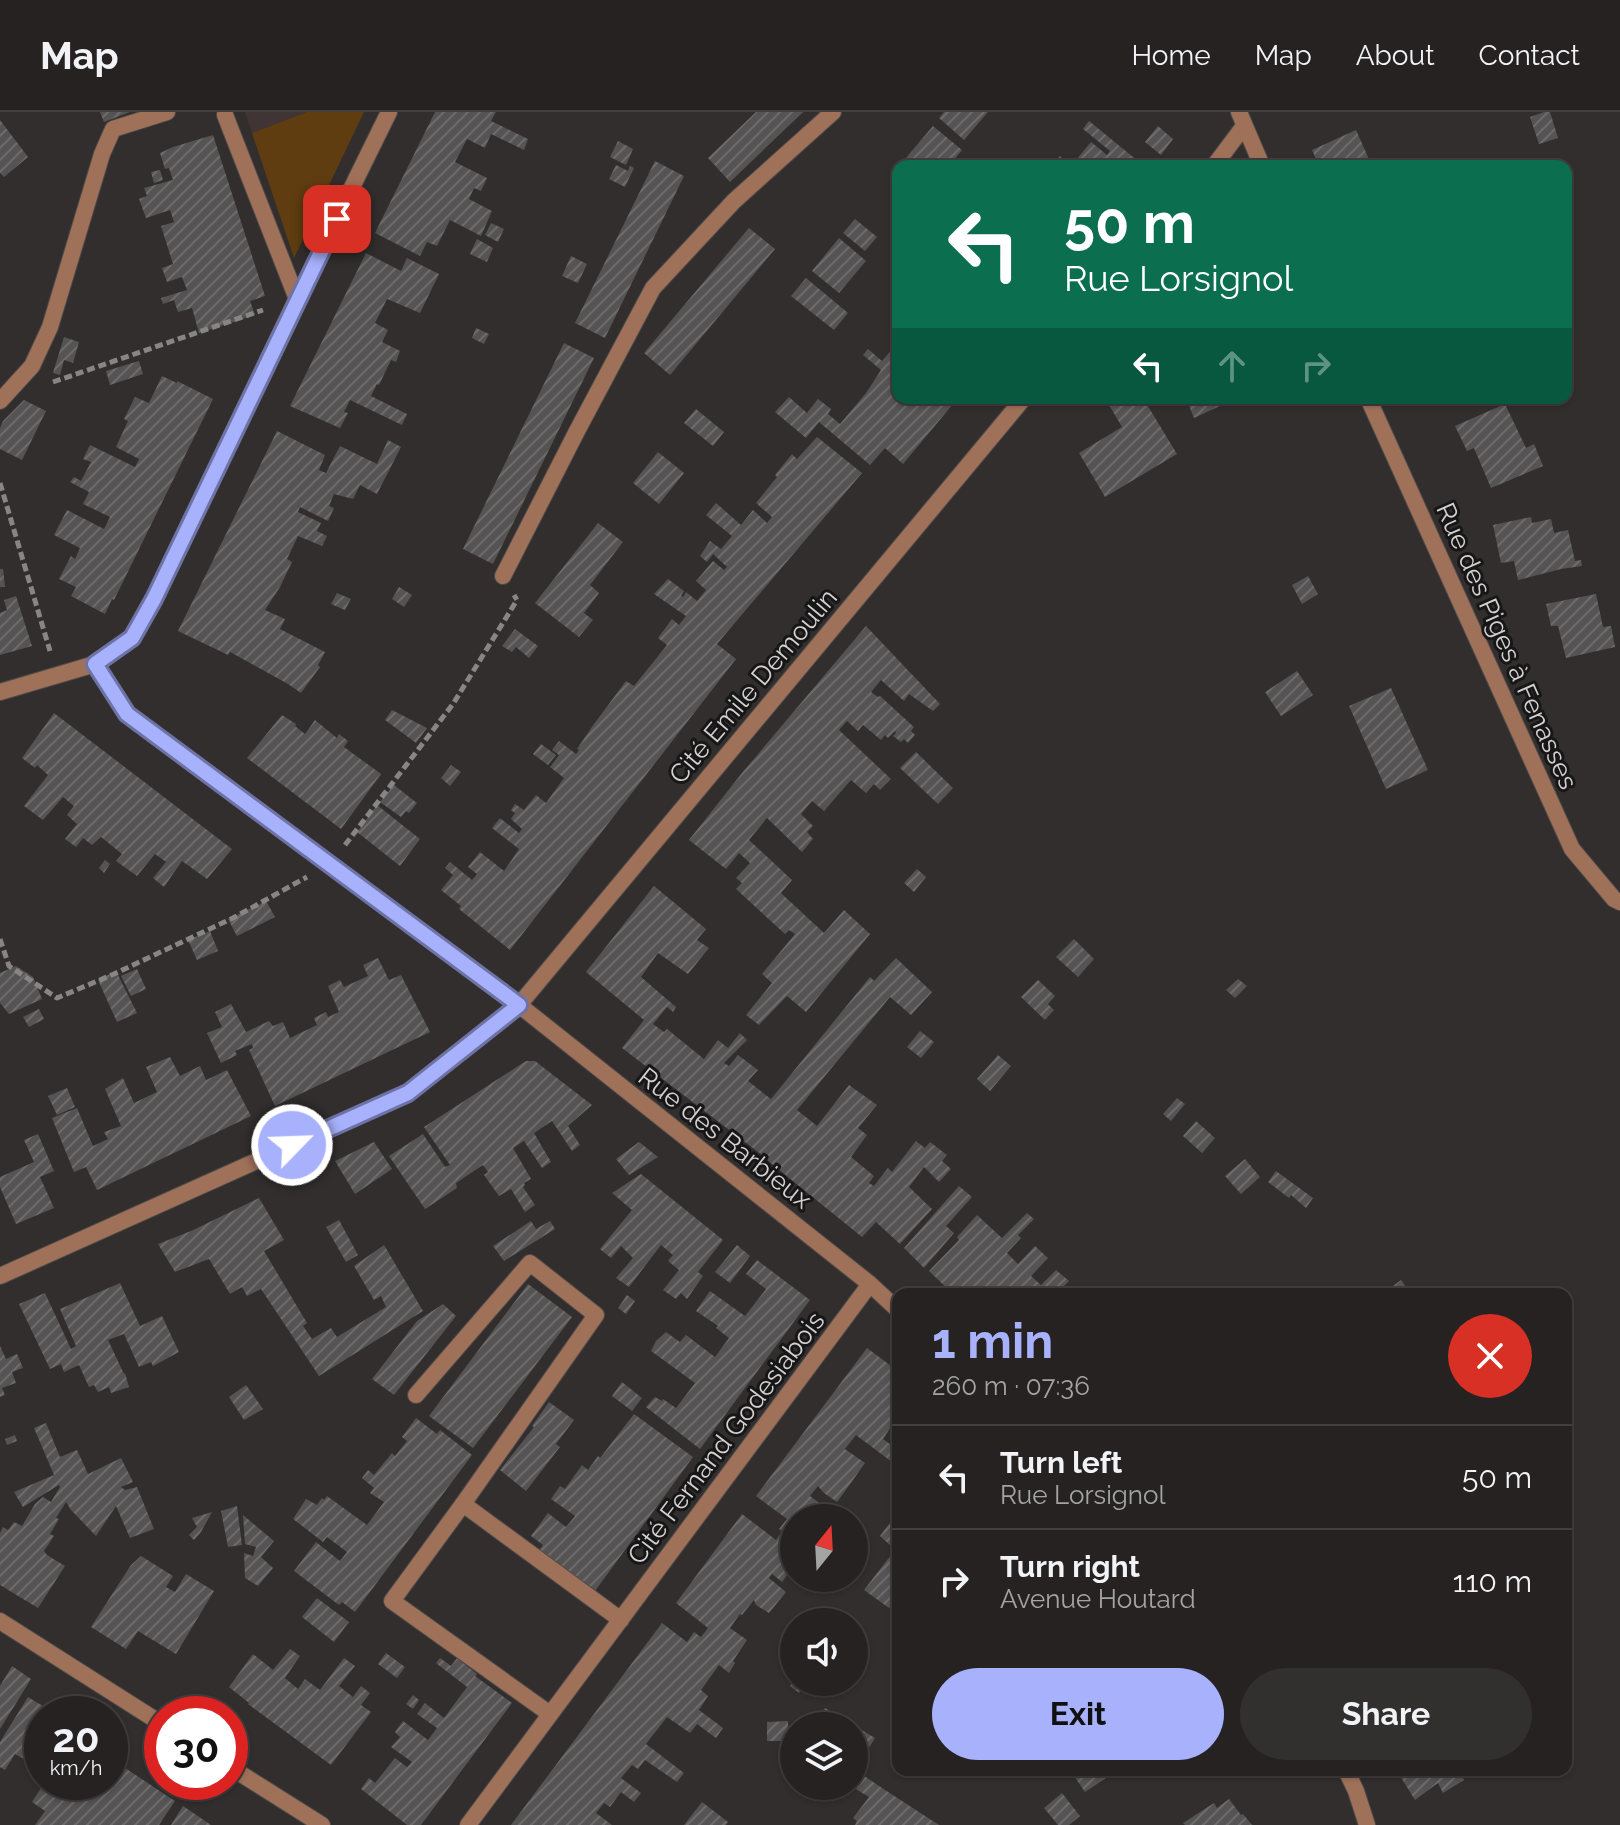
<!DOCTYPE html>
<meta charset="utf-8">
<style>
body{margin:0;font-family:Raleway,sans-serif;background:#322f2f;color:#f1f3f6;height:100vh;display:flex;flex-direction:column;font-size:30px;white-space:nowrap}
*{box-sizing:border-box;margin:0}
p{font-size:26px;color:#a4a4a5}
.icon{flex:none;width:44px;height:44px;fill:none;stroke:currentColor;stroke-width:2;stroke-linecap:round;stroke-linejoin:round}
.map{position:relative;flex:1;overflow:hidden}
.sheet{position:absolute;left:892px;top:1176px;width:680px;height:488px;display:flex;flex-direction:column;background:#262222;border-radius:16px;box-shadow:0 2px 6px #0004,0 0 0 2px #423f40}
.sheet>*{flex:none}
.top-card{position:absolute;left:892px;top:48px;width:680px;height:244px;border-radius:16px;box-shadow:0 2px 6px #0004,0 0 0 2px #423f40;background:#0b6e4f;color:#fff;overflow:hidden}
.needle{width:52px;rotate:18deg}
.fabs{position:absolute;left:780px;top:1392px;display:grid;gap:16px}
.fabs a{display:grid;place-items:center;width:88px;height:88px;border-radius:50%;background:#262222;box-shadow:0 2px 6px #0004,0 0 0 2px #423f40;font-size:40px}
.speed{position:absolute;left:24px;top:1584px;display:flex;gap:16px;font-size:40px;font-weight:700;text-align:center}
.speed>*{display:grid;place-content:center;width:104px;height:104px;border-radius:50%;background:#262222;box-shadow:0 2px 6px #0004,0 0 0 2px #423f40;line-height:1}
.speed small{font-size:20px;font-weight:400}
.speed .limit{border:12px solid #d22;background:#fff;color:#111}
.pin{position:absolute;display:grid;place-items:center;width:68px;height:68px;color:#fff;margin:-34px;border-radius:16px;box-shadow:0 4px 12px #0006}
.me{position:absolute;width:88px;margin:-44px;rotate:66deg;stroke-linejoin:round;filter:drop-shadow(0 0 6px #0008)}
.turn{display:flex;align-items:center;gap:28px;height:168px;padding:0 40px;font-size:36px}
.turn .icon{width:104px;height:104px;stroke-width:2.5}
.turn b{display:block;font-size:56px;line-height:68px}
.lanes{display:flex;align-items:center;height:76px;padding:0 40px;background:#0003;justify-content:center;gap:40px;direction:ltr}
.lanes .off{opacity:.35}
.round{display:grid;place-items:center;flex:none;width:84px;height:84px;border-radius:42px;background:#322f2f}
.head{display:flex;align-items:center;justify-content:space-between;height:136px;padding:0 40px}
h1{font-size:48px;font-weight:700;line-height:60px;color:#a7b1fc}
.cta{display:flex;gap:16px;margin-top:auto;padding:16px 40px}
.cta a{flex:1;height:92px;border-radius:48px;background:#a7b1fc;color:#111;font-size:32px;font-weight:700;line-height:92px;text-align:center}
.cta a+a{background:#322f2f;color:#f1f3f6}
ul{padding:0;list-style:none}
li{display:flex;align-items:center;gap:24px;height:104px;padding:0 40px;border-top:2px solid #423f40}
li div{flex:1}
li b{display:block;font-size:30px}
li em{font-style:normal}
header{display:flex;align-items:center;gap:48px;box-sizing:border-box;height:112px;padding:0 40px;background:#262222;border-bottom:2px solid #423f40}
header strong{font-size:38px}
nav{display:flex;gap:44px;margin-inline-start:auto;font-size:28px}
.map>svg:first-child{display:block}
.built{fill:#403534}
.green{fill:#5f3d10}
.building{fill:url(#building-hatch)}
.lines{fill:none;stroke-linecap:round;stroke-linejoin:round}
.service-casing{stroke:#4f4b4b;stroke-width:18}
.minor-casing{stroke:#4f4b4b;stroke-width:18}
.path{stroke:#888585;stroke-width:5;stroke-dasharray:8 4;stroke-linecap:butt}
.service{stroke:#a07159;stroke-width:16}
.minor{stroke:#a07159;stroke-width:16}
.route-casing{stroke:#6d73a4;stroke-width:20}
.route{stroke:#a7b1fc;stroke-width:14}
.labels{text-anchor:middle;stroke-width:6;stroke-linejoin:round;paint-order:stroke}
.street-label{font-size:26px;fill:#d3d1d1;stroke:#181717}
</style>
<header>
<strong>Map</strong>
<nav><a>Home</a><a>Map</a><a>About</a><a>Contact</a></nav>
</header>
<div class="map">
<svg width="1620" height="1713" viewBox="0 0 1620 1713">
<defs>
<pattern id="building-hatch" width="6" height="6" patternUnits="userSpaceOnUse" patternTransform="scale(2)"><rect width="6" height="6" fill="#565354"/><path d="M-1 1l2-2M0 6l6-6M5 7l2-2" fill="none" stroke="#6d6b6c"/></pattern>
</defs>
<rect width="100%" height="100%" fill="#322e2e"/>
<path class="built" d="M245,0H307L252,21Z"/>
<path class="green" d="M307,0H364L294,146L252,21Z"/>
<path class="building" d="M100,0H130L104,10Z
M435,0H496L491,9L528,27L524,38L491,22L485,36L467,27L455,50L487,66L481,79L474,76L469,87L492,99L481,124L450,108L437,134L427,130L420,144L375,121Z
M756,0H803L730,70L708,46Z
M944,0H988L964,28L939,6Z
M1544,0H1550L1558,26L1539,32L1530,5Z
M0,8L28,45L4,65L0,61Z
M1089,9L1144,54H1034L1041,46L1052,54L1060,44L1071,54L1091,30L1107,43L1110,39L1083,17Z
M933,14L962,38L949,54H913L905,47Z
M1158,14L1173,27L1161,43L1145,30Z
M1356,18L1372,54H1319L1312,38Z
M213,23L265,184L250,189L255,203L199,221L192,196L178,200L174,188L163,192L161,186L187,178L182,165L167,170L162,156L173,152L161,114L174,110L170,98L146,106L139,87L147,84L144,76L173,68L169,56L165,57L160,41L173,35Z
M618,29L633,37L626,53L610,45Z
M655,49L684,64L605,226L575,211Z
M616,53L628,59L630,54L634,56L625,75L609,67Z
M160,58L163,68L154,71L151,60Z
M855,107L877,125L865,139L843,121Z
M491,111L504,117L498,130L485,123Z
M749,116L775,137L670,263L644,241Z
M839,126L866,149L839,181L812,159Z
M477,127L493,136L487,150L470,142Z
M366,141L401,159L407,146L439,162L420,201L387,187L375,211L388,218L382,230L400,239L396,250L391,248L379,273L377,272L371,284L407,302L402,313L350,288L344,300L348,301L340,316L290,294Z
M571,144L587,152L578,171L562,164Z
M806,166L848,201L834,218L791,184Z
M476,216L489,222L484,232L472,226Z
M64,225L79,230L73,251L64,248L60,263L53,261Z
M564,231L594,246L493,452L463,437Z
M895,234L898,236V286H958L903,352L885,336L870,353L819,310L806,326L775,300L789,285L807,301L818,287L831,297L828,302L840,312L866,281L881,258L863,243L868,237L882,249Z
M139,249L143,262L110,273L106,259Z
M162,264L177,271V269L213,287L114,488L112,487L105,502L71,484L76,475L59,467L71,444L75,447L80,436L54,423L67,398L104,417L110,405L83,392L89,380L70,370L74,365L81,369L91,350L83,347L90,333L135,355L139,347L116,335L128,309L124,307L135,285L149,291Z
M1105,286H1143L1177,342L1105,385L1079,341L1122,315Z
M1186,286H1237L1194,306Z
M24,288L46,299L22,348L0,337V316L3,309Z
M1505,292L1526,336L1534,332L1543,354L1491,376L1474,336L1467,339L1455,314Z
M696,297L724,320L713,334L684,311Z
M277,319L325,343L319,358L326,361L340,334L377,352L388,328L401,335L377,382L360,373L353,387L334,382L329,394L334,396L328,409L300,395L298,400L321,411L317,419L327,424L322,434L298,424L287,447L292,450L280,475L265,498L285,507L280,517L325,540L318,553L320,555L301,581L288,572L230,540L228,543L178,519Z
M817,325L862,361L717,532L736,547L510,838L459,797L461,794L441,778L453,763L445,756L450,750L472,768L477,762L468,755L480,740L504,759L519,737L492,716L500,706L519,721L522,717L511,707L515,701L511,698L515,692L524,698L536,683L546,691L564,666L550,655L559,643L552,638L559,629L576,642L579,638L577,637L594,612L626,569L634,574L667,533L658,526L672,507L679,513L686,504L654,482L668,467L684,479L681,484L683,485L686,480L697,489L706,478L696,469L713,449L724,458L727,455L713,442L707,450L700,444L710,429L721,437L732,424L706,403L716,391L741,413L753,398L767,411L772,405L756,391L777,365L775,363L792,342L797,347Z
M658,340L684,361L659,392L633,371Z
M1531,405L1532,411L1551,407L1554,421L1568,418L1575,449L1581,448L1582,454L1561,457L1518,468L1514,449L1501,451L1493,413Z
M598,411L623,430L590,473L599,481L584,501L593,508L579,525L535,491Z
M0,457H3L5,475H0Z
M1308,464L1318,482L1302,492L1292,473Z
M399,475L412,483L404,495L392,487Z
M337,481L351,487L345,498L331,492Z
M1596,482L1603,515L1611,514L1615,535L1566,546L1558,514H1551L1546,492Z
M16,484L32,534L0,543V501L7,498L4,488Z
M866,514L940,592L933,599L909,582L904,589L881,568L871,580L878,585L880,584L914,615L911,619L915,623L908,631L904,627L901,630L893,624L896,621L895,619L888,626L885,623L881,628L863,613L858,619L847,609L839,618L891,667L880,678L874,672L866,681L851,668L824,699L812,689L801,702L813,714L807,720L813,727L802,740L767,706L749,728L792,768L781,781L824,821L844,798L870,822L806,900L787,884L759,913L746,903L772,871L762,862L795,822L789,818L785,822L736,777L742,771L736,766L750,751L739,741L726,757L689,728L742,661Z
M515,517L538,534L529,546L516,535L512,540L502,534Z
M1297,559L1313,583L1281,604L1265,580Z
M1391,576L1428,658L1386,677L1349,594Z
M392,598L427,616L416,631L385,608Z
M54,601L232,737L207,767L182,749L164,775L153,766L166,750L155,742L137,764L116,749L122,742L101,725L92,733L83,726L76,735L65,727L77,712L67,703L74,694L63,685L43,708L24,694L48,663L37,653L35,656L22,646Z
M282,603L296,612L295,614L305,622L315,608L337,626L339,622L348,629L344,635L381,662L341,717L247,646Z
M541,632L556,643L548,653L533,642Z
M916,640L953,676L938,692L900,656Z
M451,653L461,660L450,674L441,666Z
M394,673L417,691L409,701L406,699L401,705L380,690Z
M377,693L420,727L400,754L357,720Z
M105,748L110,752L104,761L99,756Z
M917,757L926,765L914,780L904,771Z
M654,774L706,817L697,828L709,836L688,862L658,841L641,865L676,895L673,900L667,895L653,912L664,920L667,917L704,947L718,928L728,936L740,921L747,928L724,951L729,954L738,943L758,958L748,969L771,987L870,865L874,869L896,846L932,880L911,903L890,885L797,998L817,1014L849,973L877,993L858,1016L867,1023L851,1045L874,1064L869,1071L874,1074L888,1056L892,1060L916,1029L925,1036L930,1030L947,1043L942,1049L951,1057L939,1070L924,1055L909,1075L932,1097L900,1132L876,1110L862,1125L773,1053L762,1043L622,936L644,908L586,860Z
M266,789L275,805L237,824L228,807Z
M210,819L218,839L197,848L188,828Z
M1074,827L1094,847L1078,865L1056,845Z
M378,846L389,868L401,863L430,920L275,994L249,938L253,936L252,932L235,939L237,943L221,951L207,921L222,915L215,900L231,892L246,920L269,909L273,914L283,910L290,926L317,913L314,906L326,900L328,905L339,900L328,874L340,868L344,875L368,864L363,853Z
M16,854L33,865L42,887L9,902L0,891V861Z
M137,857L146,877L131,884L121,864Z
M116,859L137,901L117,910L98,868Z
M1238,867L1247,874L1235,886L1226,878Z
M1038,868L1055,884L1048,892L1054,898L1045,908L1021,885Z
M39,897L44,907L29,915L23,905Z
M920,919L934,930L921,946L907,935Z
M998,943L1011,954L990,979L977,967Z
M170,945L180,964L200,954L206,968L227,958L251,1004L97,1078L86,1055L74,1060L52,1006L77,996L93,1034L108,1027L104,1020L121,1014L105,977L123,966L134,991L157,980L146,955Z
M526,949H535L592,993L568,1014L580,1033L572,1039L552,1009L534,1021L551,1050L542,1056L524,1029L513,1036L531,1067L524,1071L525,1073L523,1075L535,1093L525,1100L511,1077L499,1084L484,1063L488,1060L483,1053L456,1071L457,1076L425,1097L389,1044L423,1022L445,1055L450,1053L424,1015Z
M67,976L75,995L57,1003L48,984Z
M1177,986L1185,992L1171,1009L1163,1002Z
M1196,1009L1215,1026L1202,1041L1183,1024Z
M38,1022L54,1059L40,1065L54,1096L16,1112L0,1075V1065L34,1050L24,1028Z
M374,1030L392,1057L355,1082L335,1049Z
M639,1030L658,1045L629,1063L616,1047Z
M1245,1047L1260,1065L1241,1082L1225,1064Z
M1276,1059L1313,1086L1306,1096L1291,1083L1289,1086L1268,1070Z
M641,1062L723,1128L698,1160L703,1164L687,1187L681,1181L676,1187L663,1178L679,1158L668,1149L673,1143L661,1133L629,1175L616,1166L633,1146L621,1134L611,1146L600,1137L632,1098L612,1081Z
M959,1074L972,1085L946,1114L954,1121L924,1156L904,1136Z
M259,1086L284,1128L264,1139L307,1211L303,1214L312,1227L331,1216L337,1225L386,1195L381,1184L374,1188L354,1154L384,1133L423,1199L319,1264L261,1177L247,1184L242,1175L230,1182L209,1147L175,1160L158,1132L191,1119Z
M1027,1101L1034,1107L1018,1123L1021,1126L1007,1141L1018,1152L1035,1134L1048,1146L1031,1164L1041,1173L1056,1158L1069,1169L1056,1182H953L929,1159L959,1128L957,1125L977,1103L1002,1126Z
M339,1108L358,1143L346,1150L326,1115Z
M531,1109L536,1117L550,1109L555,1117L504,1149L493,1134Z
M737,1133L750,1144L730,1171L715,1160Z
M757,1148L810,1188L700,1337L646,1295L655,1285L662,1289L663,1287L676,1296L695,1271L651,1239L656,1229L666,1220L680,1230L686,1223L715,1245L729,1226L716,1216L718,1214L696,1199L710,1179L745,1204L766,1177L746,1162Z
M1401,1168L1411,1182H1392L1389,1177Z
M120,1171L140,1214L162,1204L179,1240L153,1254L151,1250L139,1255L124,1222L108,1228L124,1262L125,1261L129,1275L111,1281L109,1275L98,1280L94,1273L89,1275L79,1253L64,1260L61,1252L50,1257L19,1192L45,1181L71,1237L76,1234L60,1197Z
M528,1172L572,1205L473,1336L429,1304Z
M627,1183L635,1189L626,1202L618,1196Z
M443,1192L456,1204L394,1283L372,1267L417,1209Z
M0,1234L6,1247L17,1242L23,1256L12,1260L16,1271L2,1276L5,1283L0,1285Z
M867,1236L898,1259V1304L883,1327L898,1338V1350L896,1353L856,1323L845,1337L865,1351L848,1375L837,1390L824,1381L818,1374L810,1384L823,1394L814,1406H794V1456L793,1455L782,1470L772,1462L769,1466L786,1480L769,1501L756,1493L754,1488L742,1503L740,1502L730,1516L747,1528L733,1549L735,1551L729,1561L719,1553L701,1578L708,1584L699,1598L723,1616L716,1626L697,1612L690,1621L667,1605L646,1632L684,1661L677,1670L645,1648L638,1657L632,1653L621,1666L641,1681L634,1690L621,1680L610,1695L604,1691L596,1701L612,1713H511L662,1511L687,1530L694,1520L701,1525L708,1516L676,1491L742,1402L776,1428L782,1419L779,1417L787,1407L756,1384Z
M622,1270L642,1286L632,1299L612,1284Z
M246,1273L263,1297L244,1308L229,1285Z
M549,1290L574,1308L556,1332L560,1335L526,1379L500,1358L534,1315L532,1314Z
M634,1302L693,1345L595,1479L539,1438L543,1433L531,1424L548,1401L566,1415L575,1404L551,1387L560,1374L565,1377L582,1353L588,1358L598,1344L600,1346Z
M416,1306L437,1322L440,1318L472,1343L355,1500L342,1490L339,1493L294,1459L316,1430L340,1449L347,1440L327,1425L323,1430L293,1407L306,1387L317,1393L322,1386L324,1388L327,1384L367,1413L384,1390L370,1381L374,1376L362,1366L368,1358L374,1363L392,1341L395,1344L407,1329L402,1325Z
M46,1311L60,1345L77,1338L88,1362L121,1346L133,1370L121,1375L125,1378L137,1375L154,1417L130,1426L116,1394L96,1424L71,1398L66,1390L56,1406L59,1407L50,1422L54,1424L44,1439L47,1443L65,1454L38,1496L0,1473V1421L3,1415L8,1418L14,1410L22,1414L35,1392L43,1385L51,1390L60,1375L59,1373L23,1395L14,1380L54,1363L34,1316Z
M15,1323L17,1329L7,1333L5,1327Z
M237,1394L242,1433L228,1435L221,1399Z
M212,1400L201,1420L194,1428L189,1423L197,1415L192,1406Z
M898,1400V1427L892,1435L880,1424Z
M243,1403L274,1429L261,1445L273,1456L258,1474L245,1466L244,1441L253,1444L256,1435L245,1432Z
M898,1434V1484L889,1496L864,1478Z
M141,1444L173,1464L166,1475L175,1480L186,1462L214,1479L176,1542L138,1519L126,1537L91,1515L131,1453Z
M317,1486L349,1510L334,1530L302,1505Z
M854,1525L865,1533L854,1548Z
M290,1537L300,1544L285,1566L298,1577L305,1567L320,1578L344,1546L355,1554L339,1574L353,1585L361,1574L370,1581L361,1593L371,1600L331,1653L248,1592L249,1591L229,1575L253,1542L273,1558Z
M386,1541L405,1555L397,1566L378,1552Z
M794,1543V1566L783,1557Z
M440,1546L451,1554L457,1546L477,1562L475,1564L512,1591L421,1713H407L361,1677L369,1666L375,1671L395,1646L407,1655L412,1650L391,1635L400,1625L395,1620L403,1609L428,1628L437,1616L417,1602L425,1591L444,1606L467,1575L436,1551Z
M12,1554L31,1567L0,1617V1574Z
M793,1570H807L799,1581L790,1574Z
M413,1583L419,1588L413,1597L406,1592Z
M28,1585L56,1602H42V1639L39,1645L29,1638L24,1647L15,1642L5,1658L0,1655V1630Z
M825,1596L875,1626L858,1654L854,1651V1614H811Z
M788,1609V1629H767V1610Z
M119,1652L175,1689L159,1713H35L45,1699L32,1690L45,1670H93L89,1676L98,1683L107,1670H110V1665Z
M854,1657L882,1676L939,1713H855L857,1709L853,1706L869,1685L854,1676Z
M1070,1658H1118L1085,1680Z
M1406,1658H1458L1464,1668L1443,1681L1438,1671L1415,1688L1400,1664L1407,1660Z
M1062,1681L1080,1704L1069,1713H1058L1044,1696Z
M1229,1687L1241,1703L1243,1702L1252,1713H1185L1183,1711L1214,1691L1217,1696Z
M702,1690L728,1710L726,1713H684Z
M183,1694L211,1713H171Z"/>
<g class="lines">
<defs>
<path id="service" d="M0,289L32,254L50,215L102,42L113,17L167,0
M503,464L577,319L653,176L734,89L833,0
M416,1283L530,1151L596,1203L463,1392"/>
<path id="minor" d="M1239,0L1262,54
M225,3L297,187
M1214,54L1244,14
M1368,286L1572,737L1614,787L1620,790
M95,552L127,602L519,893L870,1172L898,1198
M0,580L95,552L132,526L154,487L297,187L389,0
M0,1164L408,981L519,893L1024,286
M0,1509L162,1612
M550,1602L392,1489L463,1392L621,1508
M230,1655L322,1713
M1346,1658L1356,1679L1367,1713
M468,1713L870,1172"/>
</defs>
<use href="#service" class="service-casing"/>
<use href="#minor" class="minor-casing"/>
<path class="path" d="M53,270L263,198
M0,371L50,539
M345,733L453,592L517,488L514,483
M0,827L9,854L57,886L114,862L233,806L307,765"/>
<use href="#service" class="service"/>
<use href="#minor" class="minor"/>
</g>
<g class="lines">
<defs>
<path id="route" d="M292,1033L408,981L519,893L127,602L95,552L132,526L154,487L337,107"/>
</defs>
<use href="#route" class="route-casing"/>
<use href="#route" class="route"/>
</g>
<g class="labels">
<g class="street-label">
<text transform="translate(1507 534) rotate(66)" y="9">Rue des Piges à Fenasses</text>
<text transform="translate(753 574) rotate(-50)" y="9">Cité Emile Demoulin</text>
<text transform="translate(725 1026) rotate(38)" y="9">Rue des Barbieux</text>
<text transform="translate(726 1326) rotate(-53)" y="9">Cité Fernand Godesiabois</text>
</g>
</g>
</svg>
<div class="fabs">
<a><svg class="needle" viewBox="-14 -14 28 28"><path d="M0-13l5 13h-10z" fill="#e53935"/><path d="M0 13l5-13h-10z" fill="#a4a4a5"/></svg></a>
<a><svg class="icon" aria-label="sound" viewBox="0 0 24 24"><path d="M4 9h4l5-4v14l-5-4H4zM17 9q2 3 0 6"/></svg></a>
<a><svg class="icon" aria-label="layers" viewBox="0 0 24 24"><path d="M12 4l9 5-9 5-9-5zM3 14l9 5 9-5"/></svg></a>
</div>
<div class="speed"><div>20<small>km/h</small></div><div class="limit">30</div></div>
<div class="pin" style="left:337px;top:107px;background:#d93025"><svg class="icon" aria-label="arrive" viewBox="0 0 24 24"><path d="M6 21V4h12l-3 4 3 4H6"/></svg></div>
<svg class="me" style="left:292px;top:1033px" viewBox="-20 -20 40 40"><circle r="17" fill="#a7b1fc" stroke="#fff" stroke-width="3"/><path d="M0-11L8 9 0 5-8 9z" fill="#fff"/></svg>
<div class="top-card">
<div class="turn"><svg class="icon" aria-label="left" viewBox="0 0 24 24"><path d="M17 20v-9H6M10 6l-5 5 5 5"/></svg><div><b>50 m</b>Rue Lorsignol</div></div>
<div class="lanes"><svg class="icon" aria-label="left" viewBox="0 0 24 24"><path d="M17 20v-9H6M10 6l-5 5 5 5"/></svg><svg class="icon off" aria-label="ahead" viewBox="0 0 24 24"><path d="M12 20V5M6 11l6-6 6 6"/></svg><svg class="icon off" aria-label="right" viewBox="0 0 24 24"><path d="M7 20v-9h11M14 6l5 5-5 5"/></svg></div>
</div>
<section class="sheet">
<div class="head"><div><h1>1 min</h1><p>260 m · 07:36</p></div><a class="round" style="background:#d93025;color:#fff"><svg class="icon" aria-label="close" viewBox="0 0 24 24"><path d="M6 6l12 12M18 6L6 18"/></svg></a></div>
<ul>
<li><svg class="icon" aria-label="left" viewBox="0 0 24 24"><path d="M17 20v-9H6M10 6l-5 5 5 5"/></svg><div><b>Turn left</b><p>Rue Lorsignol</p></div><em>50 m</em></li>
<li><svg class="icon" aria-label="right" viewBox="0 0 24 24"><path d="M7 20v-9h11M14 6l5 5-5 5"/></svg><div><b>Turn right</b><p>Avenue Houtard</p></div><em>110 m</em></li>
</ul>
<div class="cta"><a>Exit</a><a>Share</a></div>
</section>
</div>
